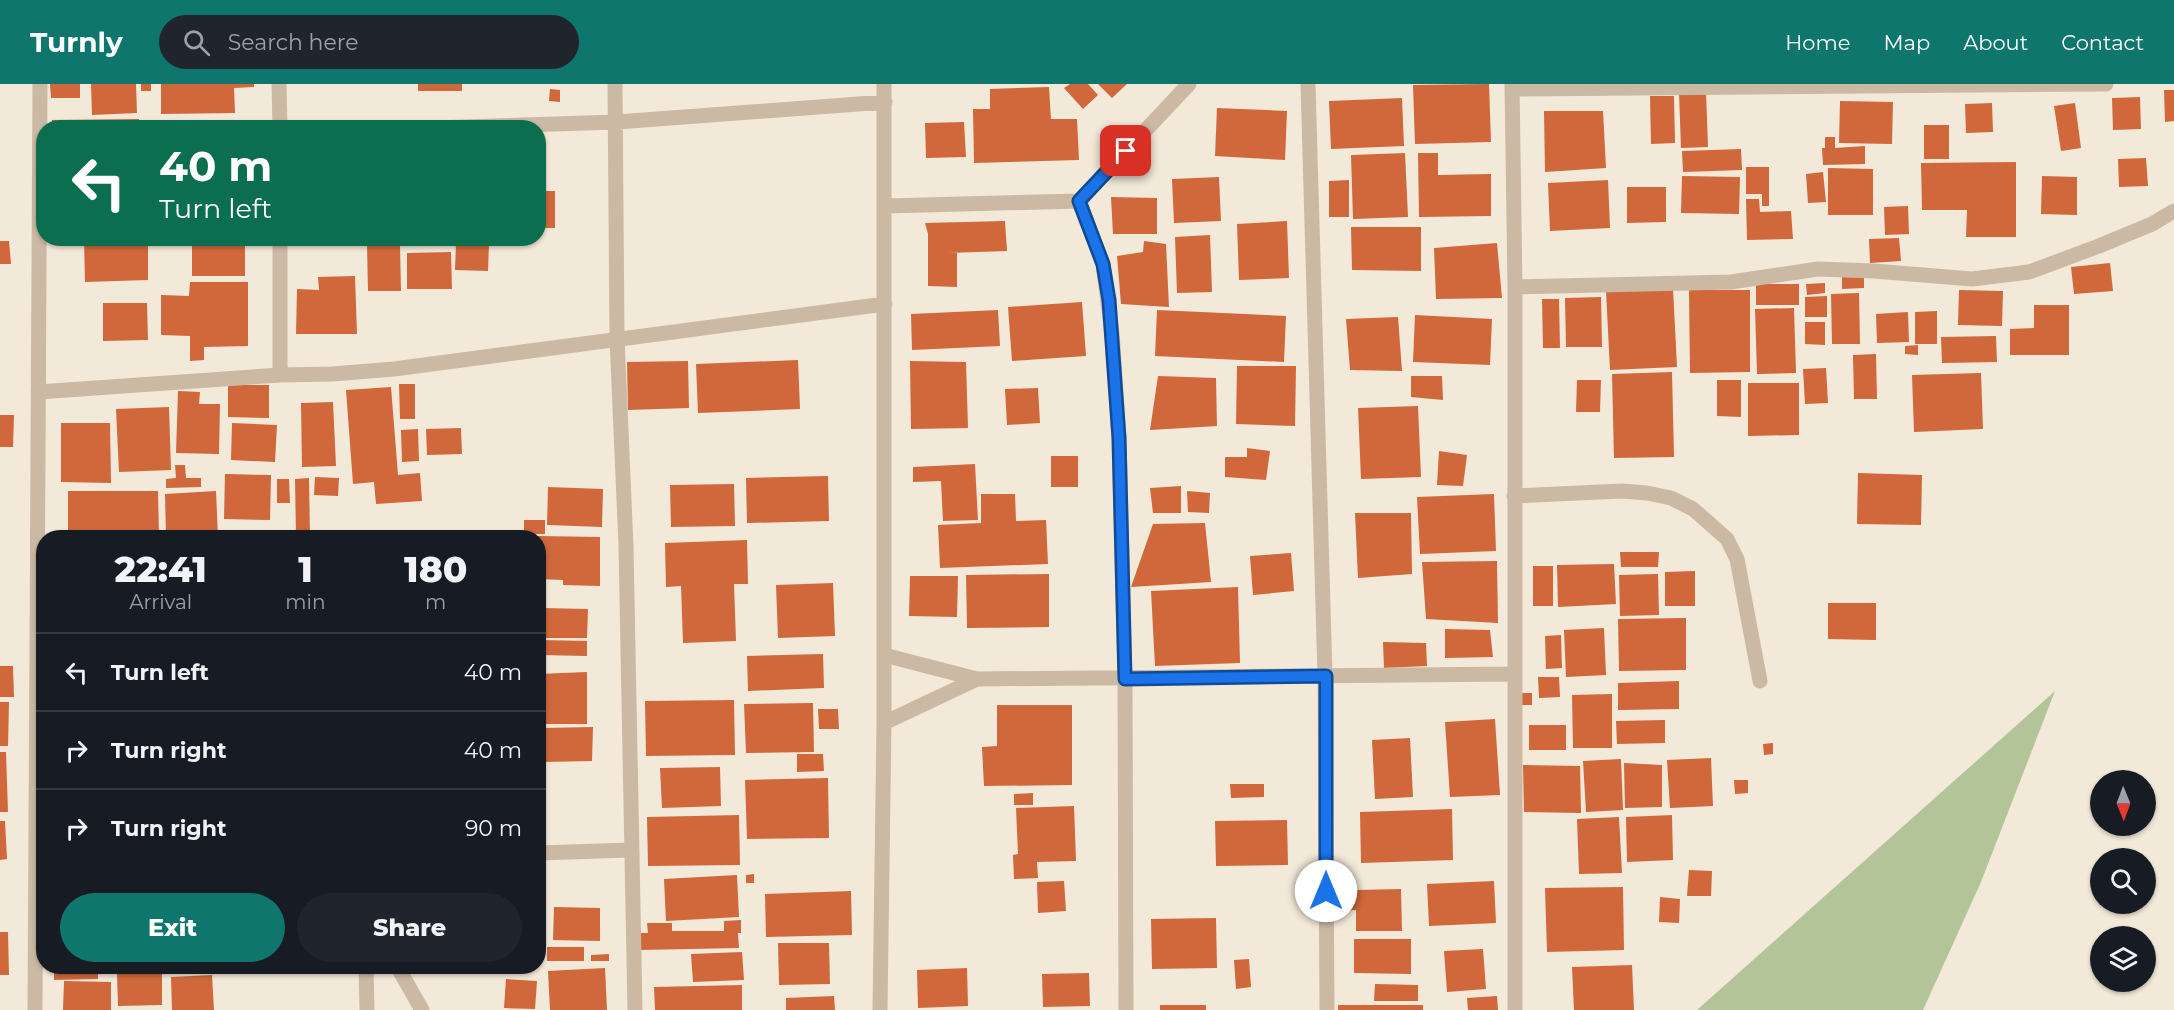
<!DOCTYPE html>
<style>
body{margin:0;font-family:Montserrat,sans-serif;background:#20242c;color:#f1f3f6;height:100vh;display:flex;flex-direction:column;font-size:22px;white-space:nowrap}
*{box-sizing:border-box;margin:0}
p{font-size:20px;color:#9ea1a6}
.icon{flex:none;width:33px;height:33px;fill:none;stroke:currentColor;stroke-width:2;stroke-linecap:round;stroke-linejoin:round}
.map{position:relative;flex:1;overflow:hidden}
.drawer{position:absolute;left:36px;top:446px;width:510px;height:444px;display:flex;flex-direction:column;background:#171b24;border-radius:24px;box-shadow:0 2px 4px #0004}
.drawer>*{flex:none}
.guide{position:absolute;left:36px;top:36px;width:510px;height:126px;border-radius:24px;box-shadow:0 2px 4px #0004;background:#0b6e4f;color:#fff;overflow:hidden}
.needle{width:39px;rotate:179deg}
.controls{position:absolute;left:2090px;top:686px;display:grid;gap:12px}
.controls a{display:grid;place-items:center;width:66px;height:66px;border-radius:50%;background:#171b24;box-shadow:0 2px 4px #0004;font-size:30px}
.pin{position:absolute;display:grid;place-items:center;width:51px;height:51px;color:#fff;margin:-26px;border-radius:12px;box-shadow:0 3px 9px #0006}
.me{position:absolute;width:66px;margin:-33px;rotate:0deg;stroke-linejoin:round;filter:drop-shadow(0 0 4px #0008)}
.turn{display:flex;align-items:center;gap:21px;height:126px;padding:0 24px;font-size:27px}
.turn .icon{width:78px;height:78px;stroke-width:2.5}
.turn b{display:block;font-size:42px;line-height:51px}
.eta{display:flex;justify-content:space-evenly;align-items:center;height:102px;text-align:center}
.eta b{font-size:36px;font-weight:800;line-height:42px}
.button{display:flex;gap:12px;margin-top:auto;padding:12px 24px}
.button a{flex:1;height:69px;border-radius:36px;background:#0f766e;color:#fff;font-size:24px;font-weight:800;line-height:69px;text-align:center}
.button a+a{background:#20242c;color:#f1f3f6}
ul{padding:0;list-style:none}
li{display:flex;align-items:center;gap:18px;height:78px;padding:0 24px;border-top:2px solid #363941}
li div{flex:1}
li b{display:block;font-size:22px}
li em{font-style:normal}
header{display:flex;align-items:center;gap:36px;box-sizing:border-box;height:84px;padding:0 30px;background:#0f766e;color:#fff}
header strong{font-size:28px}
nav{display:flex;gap:33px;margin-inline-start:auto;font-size:21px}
.search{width:420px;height:54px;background:#20242c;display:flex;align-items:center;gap:15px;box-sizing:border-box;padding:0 21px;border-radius:33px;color:#9ea1a6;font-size:22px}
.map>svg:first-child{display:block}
.green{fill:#b2c498}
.building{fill:#d0683b}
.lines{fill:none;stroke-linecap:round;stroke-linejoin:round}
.minor{stroke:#ccb9a4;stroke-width:15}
.route-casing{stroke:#114b97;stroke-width:15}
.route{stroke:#1a73e8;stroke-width:10}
</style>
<header>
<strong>Turnly</strong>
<div class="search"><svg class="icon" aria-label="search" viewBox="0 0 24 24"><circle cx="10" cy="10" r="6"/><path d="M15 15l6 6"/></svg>Search here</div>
<nav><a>Home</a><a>Map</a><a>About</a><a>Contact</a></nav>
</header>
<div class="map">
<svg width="2174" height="926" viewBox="0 0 2174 926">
<rect width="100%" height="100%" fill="#f3e9d9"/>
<path class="green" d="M2055,607L1981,798L1923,926H1697Z"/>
<path class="building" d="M50,0H80V14H51Z
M91,0H136L137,29L92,31Z
M141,0H151V7H141Z
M161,0H254V3L234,4L235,29L161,30Z
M418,0H462V7H418Z
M1070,0H1088L1098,11L1083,25L1064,4Z
M1098,0H1127L1112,14Z
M1489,0L1491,58L1415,60L1413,1Z
M1049,3L1051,35H1077L1079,76L974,79L973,25H990V5Z
M550,5L560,6V18L549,17Z
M2164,6H2174V37L2165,38Z
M1706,8L1708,63L1681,64L1679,9Z
M1650,12H1674L1675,59L1651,60Z
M2140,13L2141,45L2113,46L2112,14Z
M1402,14L1404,62L1331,65L1329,17Z
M1840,17L1893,18L1892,60L1839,59Z
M1992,19L1993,48L1966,49L1965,20Z
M2075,19L2081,64L2061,67L2054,22Z
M1217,24L1287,27L1285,76L1215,72Z
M1544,27H1603L1606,84L1545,88Z
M139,35V44H52V36Z
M964,38L966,73L926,74L925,39Z
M1924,41H1949V75H1924Z
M1825,53H1835V64L1865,62V80L1823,81L1822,64H1825Z
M1741,65L1742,86L1683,88L1682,67Z
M1405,69L1408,133L1353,135L1351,71Z
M1418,69H1438V91L1491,90V132L1419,133Z
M2146,74L2148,102L2119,103L2118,75Z
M2016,78V153H1966L1967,126H1922L1921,79Z
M1746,83H1769V122H1762V110H1746Z
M1828,84L1873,85V131H1828Z
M1823,88L1826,118L1808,119L1806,90Z
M1682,92L1740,93L1739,130L1681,129Z
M2042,92L2077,93V131L2041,130Z
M1219,93L1221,137L1174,139L1172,95Z
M1349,96V133H1329V97Z
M1608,96L1610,144L1550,147L1548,99Z
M1627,103H1666V138L1627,139Z
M538,107H555V144H538Z
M1111,113L1157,114V150H1113Z
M1746,115H1759L1760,128L1791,127L1793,155L1747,156Z
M1908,122L1909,150L1885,151L1884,123Z
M1005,137L1007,167L948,169H957V203L928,202V150L925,139Z
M1287,137L1289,194L1239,196L1237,140Z
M1351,143H1421V187L1352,186Z
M1210,151L1212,208L1177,209L1175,153Z
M84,154H148V196L85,198Z
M1899,154L1901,177L1870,179L1869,155Z
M0,157H9L11,180H0Z
M1144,157L1166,160L1169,223L1121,220L1117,172L1143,168Z
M456,159L489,160L488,187L455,186Z
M1497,159L1502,214L1436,215L1434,164Z
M192,160L245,161V192H192Z
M400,160L401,207H368L367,161Z
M451,168L452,205H407V169Z
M2110,179L2113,207L2074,210L2071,183Z
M1864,189V204L1842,205V190Z
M355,192L357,250H296L297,205L319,206L318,193Z
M190,198H248V262L204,263V276L190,277V252L161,251V211L189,212Z
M1825,199V209L1807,211L1806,200Z
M1756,200H1799V221H1756Z
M1673,204L1677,283L1610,286L1606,207Z
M1689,206H1750V288L1690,289Z
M1959,206L2003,207L2002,242L1958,241Z
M1859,209L1860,260H1832L1831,210Z
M1827,212V233H1805V213Z
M1601,213L1602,263H1566L1565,214Z
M1542,215H1559L1560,264H1543Z
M1082,218L1086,272L1012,277L1008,223Z
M103,219H147L148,256L103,257Z
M2034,221H2069V271H2010V245L2034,244Z
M1794,224L1796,289L1757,290L1755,225Z
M998,226L1000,262L912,266L911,230Z
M1157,226L1286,232L1284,278L1155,272Z
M1937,227V260H1915V228Z
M1908,228L1909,258L1877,259L1876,230Z
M1415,231L1492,235L1490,281L1413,278Z
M1398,233L1402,287L1350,286L1346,235Z
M1805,238H1825V261L1805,260Z
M1996,252L1997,278L1942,279L1941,253Z
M1918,261V271L1905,270V262Z
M1876,270L1877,315H1854L1853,271Z
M798,276L800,325L698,329L696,280Z
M688,277L689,324L628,326L627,278Z
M910,277L966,278L968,344L911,345Z
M1237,282H1296L1295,342L1236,340Z
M1826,284L1828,319L1805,320L1803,285Z
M1672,288L1674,373L1614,374L1612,290Z
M1981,289L1983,345L1914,348L1912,291Z
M1158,292L1216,294L1217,342L1150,346Z
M1411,292H1442L1443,316L1411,313Z
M1577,296H1601L1600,328H1576Z
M1717,296H1741V333L1717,332Z
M1748,299H1799V351L1748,352Z
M399,300H415V335H400Z
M228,301H269V334L228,333Z
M391,303L398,391L420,389L422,417L376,420L374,398L353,400L346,306Z
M1038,304L1040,339L1007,341L1005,305Z
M178,307L200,308L199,320H220L219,370L176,369Z
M333,318L336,382L302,383L301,319Z
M1418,322L1421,393L1361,395L1358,324Z
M169,323L171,386L119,388L116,325Z
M0,331H14L13,363H0Z
M61,339H110L111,399L61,398Z
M232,339L277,341L275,378L231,376Z
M461,344L462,370L427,371L426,345Z
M418,345L419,377L402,378L401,346Z
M1247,364L1270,367L1266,396L1225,393V373H1247Z
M1439,367L1467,371L1463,402L1437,401Z
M1051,372H1078V403H1051Z
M975,380L978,436L943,437L941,397L913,398V383Z
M175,381H185L186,394H201V403L166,404V395L176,394Z
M1858,389L1922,391L1921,441L1857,440Z
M225,390L271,391L270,436L224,435Z
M828,392L829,437L747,439L746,394Z
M315,393L339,394L338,412L314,411Z
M309,394L310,453H296L295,395Z
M277,395H289L290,419H277Z
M734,400L735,442L671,443L670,401Z
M1181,402V429H1153L1150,404Z
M548,403L603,405L602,443L547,441Z
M68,407H158L159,453H68Z
M216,407L218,453H166L165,410Z
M1187,407L1210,409L1209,429L1188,428Z
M981,410H1015L1016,437L1046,436L1048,480L940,484L938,441L981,439Z
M1494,410L1496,467L1420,470L1417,413Z
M1355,429H1411L1412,490L1358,494Z
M524,436H545V450H524Z
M1205,439L1211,498L1131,503L1153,440Z
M538,452L600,453V502L563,501V496L538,495Z
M747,456L748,500H734L736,557L683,559L681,502L666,503L665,459Z
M1620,468H1659L1658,483H1621Z
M1291,469L1294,507L1253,511L1250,472Z
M1497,477L1498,539L1426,535L1422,478Z
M1614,480L1616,520L1558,523L1557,481Z
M1533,482H1553V522H1533Z
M1695,487V522H1665V488Z
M1049,490V543L967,544L966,491Z
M1658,490L1659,531L1620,532L1619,491Z
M910,492H958L957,533L909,532Z
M833,499L835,552L778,554L776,501Z
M1238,503L1240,579L1155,582L1151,507Z
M1828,519H1876V556L1828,555Z
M542,524L588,525L587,554H542Z
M1686,534V586L1619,587L1618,535Z
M1604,544L1606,591L1566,593L1564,546Z
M1445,545L1490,546L1493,573L1445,574Z
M1561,551L1562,584L1546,585L1545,552Z
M541,556L587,557V572L540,571Z
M1383,558L1426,559L1427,582L1384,584Z
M823,570L824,604L748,607L747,572Z
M0,582H13L14,613H0Z
M587,588V640H538V590Z
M1538,593H1559L1560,613L1539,614Z
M1679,597V625L1618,626V599Z
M1522,609H1532V621H1522Z
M1612,610V664H1573L1572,611Z
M734,616L735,671L646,672L645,617Z
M0,618H9L8,662H0Z
M813,619L814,668L746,669L744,620Z
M997,621H1072V701L984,702L982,663L997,662Z
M818,625H838L839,645H819Z
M1495,635L1500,711L1450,713L1445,638Z
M1665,636V659L1617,660L1616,637Z
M1529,641H1566V666H1529Z
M593,643L592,677L543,678L542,644Z
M1410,654L1413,713L1375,715L1372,656Z
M1773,659V670L1764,671L1763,660Z
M0,668H6L8,728H0Z
M797,670H823L824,687L797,688Z
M1711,674L1713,722L1670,724L1667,676Z
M1621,675L1623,726L1586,728L1583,677Z
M1624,679L1662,681V723L1625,724Z
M1523,681L1580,682L1581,729L1524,728Z
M720,683L721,722L662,724L660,684Z
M828,694L829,754L747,755L745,696Z
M1734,696H1748V709L1735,710Z
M1230,700H1264V713L1231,714Z
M1033,709V721H1014V710Z
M1074,722L1076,777L1037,778L1038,794L1014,795L1013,771L1018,770L1016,724Z
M1452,725L1453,776L1361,779L1360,728Z
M739,731L740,781L648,782L647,733Z
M1672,731L1673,776L1627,778L1626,733Z
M1619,733L1622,789L1579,790L1577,735Z
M1287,736L1288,781L1216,782L1215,737Z
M0,737H5L7,775L0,776Z
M1689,786L1712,787L1711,812H1687Z
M754,790V799H746V791Z
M737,791L739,833L666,837L664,795Z
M538,795H544L543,851H538Z
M1064,797L1066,827L1038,829L1037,798Z
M1494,797L1496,839L1429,842L1427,800Z
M1623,803L1624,866L1547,868L1545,804Z
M1401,805L1402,847H1356V826L1330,827V810L1356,809L1355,806Z
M851,807L852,851L766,853L765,810Z
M1660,813L1680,815L1679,839L1659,838Z
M554,823L600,824V857L553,856Z
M1216,834L1217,884L1152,885L1151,835Z
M741,836V849H738L739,864L640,866V849H648L647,839H672V847H724V837Z
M0,848H8L9,891H0Z
M1354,855H1411V890L1354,889Z
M778,859H829L830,900L779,901Z
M547,863H584V877H547Z
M1483,865L1486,905L1447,908L1444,867Z
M742,868L744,896L693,898L691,870Z
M609,870V877H591V871Z
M1249,875L1251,903L1236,905L1234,876Z
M1632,881L1634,926H1574L1572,883Z
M98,882V895L54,896V883Z
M167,882H193V884L167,885Z
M423,882H499V887L423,889Z
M605,884L607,926H550L548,887Z
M967,884L968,922L918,924L917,886Z
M1089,889L1090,922L1043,923L1042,890Z
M117,890H162V921L118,922Z
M212,891L214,926H172L171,893Z
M506,895L537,897L535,925L504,924Z
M64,897L111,898V926H63Z
M1375,900L1418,901V917H1374Z
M742,901V926H655L654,903Z
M834,912L835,926H786V914Z
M1497,912L1498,926H1468L1467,914Z
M1160,921H1206V926H1160Z
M1338,921H1423V926H1338Z"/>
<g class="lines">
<path class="minor" d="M279,0L280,44
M615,0L617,254L626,462L635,926
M1308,0L1325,592L1327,926
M1512,0L1515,203V926
M1512,5L2106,0
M434,44L617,38L885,18
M1079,117L1103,180L1112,249L1119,354L1125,595L1126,926
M885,122L1079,117L1189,0
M1515,203L1731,198L1818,185L1874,187L1972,195L2029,188L2099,162L2152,140L2174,127
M280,291V154
M38,308L280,291L332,290L394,285L885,220
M1514,412L1622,407L1647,409L1671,414L1693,425L1727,455L1737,475L1760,597
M884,571L977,595L1514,590
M884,639L977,595
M538,769L631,766
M366,882L367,926
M397,882L422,926
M35,926L40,0
M880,926L884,639V0"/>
</g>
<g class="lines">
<defs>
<path id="route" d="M1126,67L1079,117L1103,180L1109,216L1119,354L1125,595L1326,592V807"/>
</defs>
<use href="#route" class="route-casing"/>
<use href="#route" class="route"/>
</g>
</svg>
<div class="controls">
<a><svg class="needle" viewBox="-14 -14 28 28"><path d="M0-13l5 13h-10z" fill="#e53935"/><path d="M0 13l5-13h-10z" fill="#9ea1a6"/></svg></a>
<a><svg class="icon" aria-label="search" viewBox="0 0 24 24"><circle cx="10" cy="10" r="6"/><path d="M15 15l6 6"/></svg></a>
<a><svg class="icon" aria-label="layers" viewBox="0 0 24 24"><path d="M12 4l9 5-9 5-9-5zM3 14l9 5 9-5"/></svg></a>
</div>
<div class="pin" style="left:1126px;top:67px;background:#d93025"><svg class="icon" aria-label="arrive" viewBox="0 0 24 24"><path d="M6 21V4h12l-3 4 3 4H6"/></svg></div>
<svg class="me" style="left:1326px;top:807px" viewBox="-20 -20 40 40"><circle r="19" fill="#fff"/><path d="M0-13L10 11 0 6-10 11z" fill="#1a73e8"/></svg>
<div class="guide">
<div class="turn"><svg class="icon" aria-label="left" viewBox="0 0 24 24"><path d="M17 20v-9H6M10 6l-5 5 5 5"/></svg><div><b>40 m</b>Turn left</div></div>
</div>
<section class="drawer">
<div class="eta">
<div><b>22:41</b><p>Arrival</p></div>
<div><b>1</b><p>min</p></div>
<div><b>180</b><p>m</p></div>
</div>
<ul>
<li><svg class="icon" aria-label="left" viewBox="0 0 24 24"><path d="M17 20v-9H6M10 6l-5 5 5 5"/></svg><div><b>Turn left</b></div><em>40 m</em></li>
<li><svg class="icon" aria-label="right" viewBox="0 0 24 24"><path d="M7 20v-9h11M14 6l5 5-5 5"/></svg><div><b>Turn right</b></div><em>40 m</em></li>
<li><svg class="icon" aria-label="right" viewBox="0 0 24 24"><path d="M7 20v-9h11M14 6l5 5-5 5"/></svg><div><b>Turn right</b></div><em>90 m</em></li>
</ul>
<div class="button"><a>Exit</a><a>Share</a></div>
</section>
</div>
